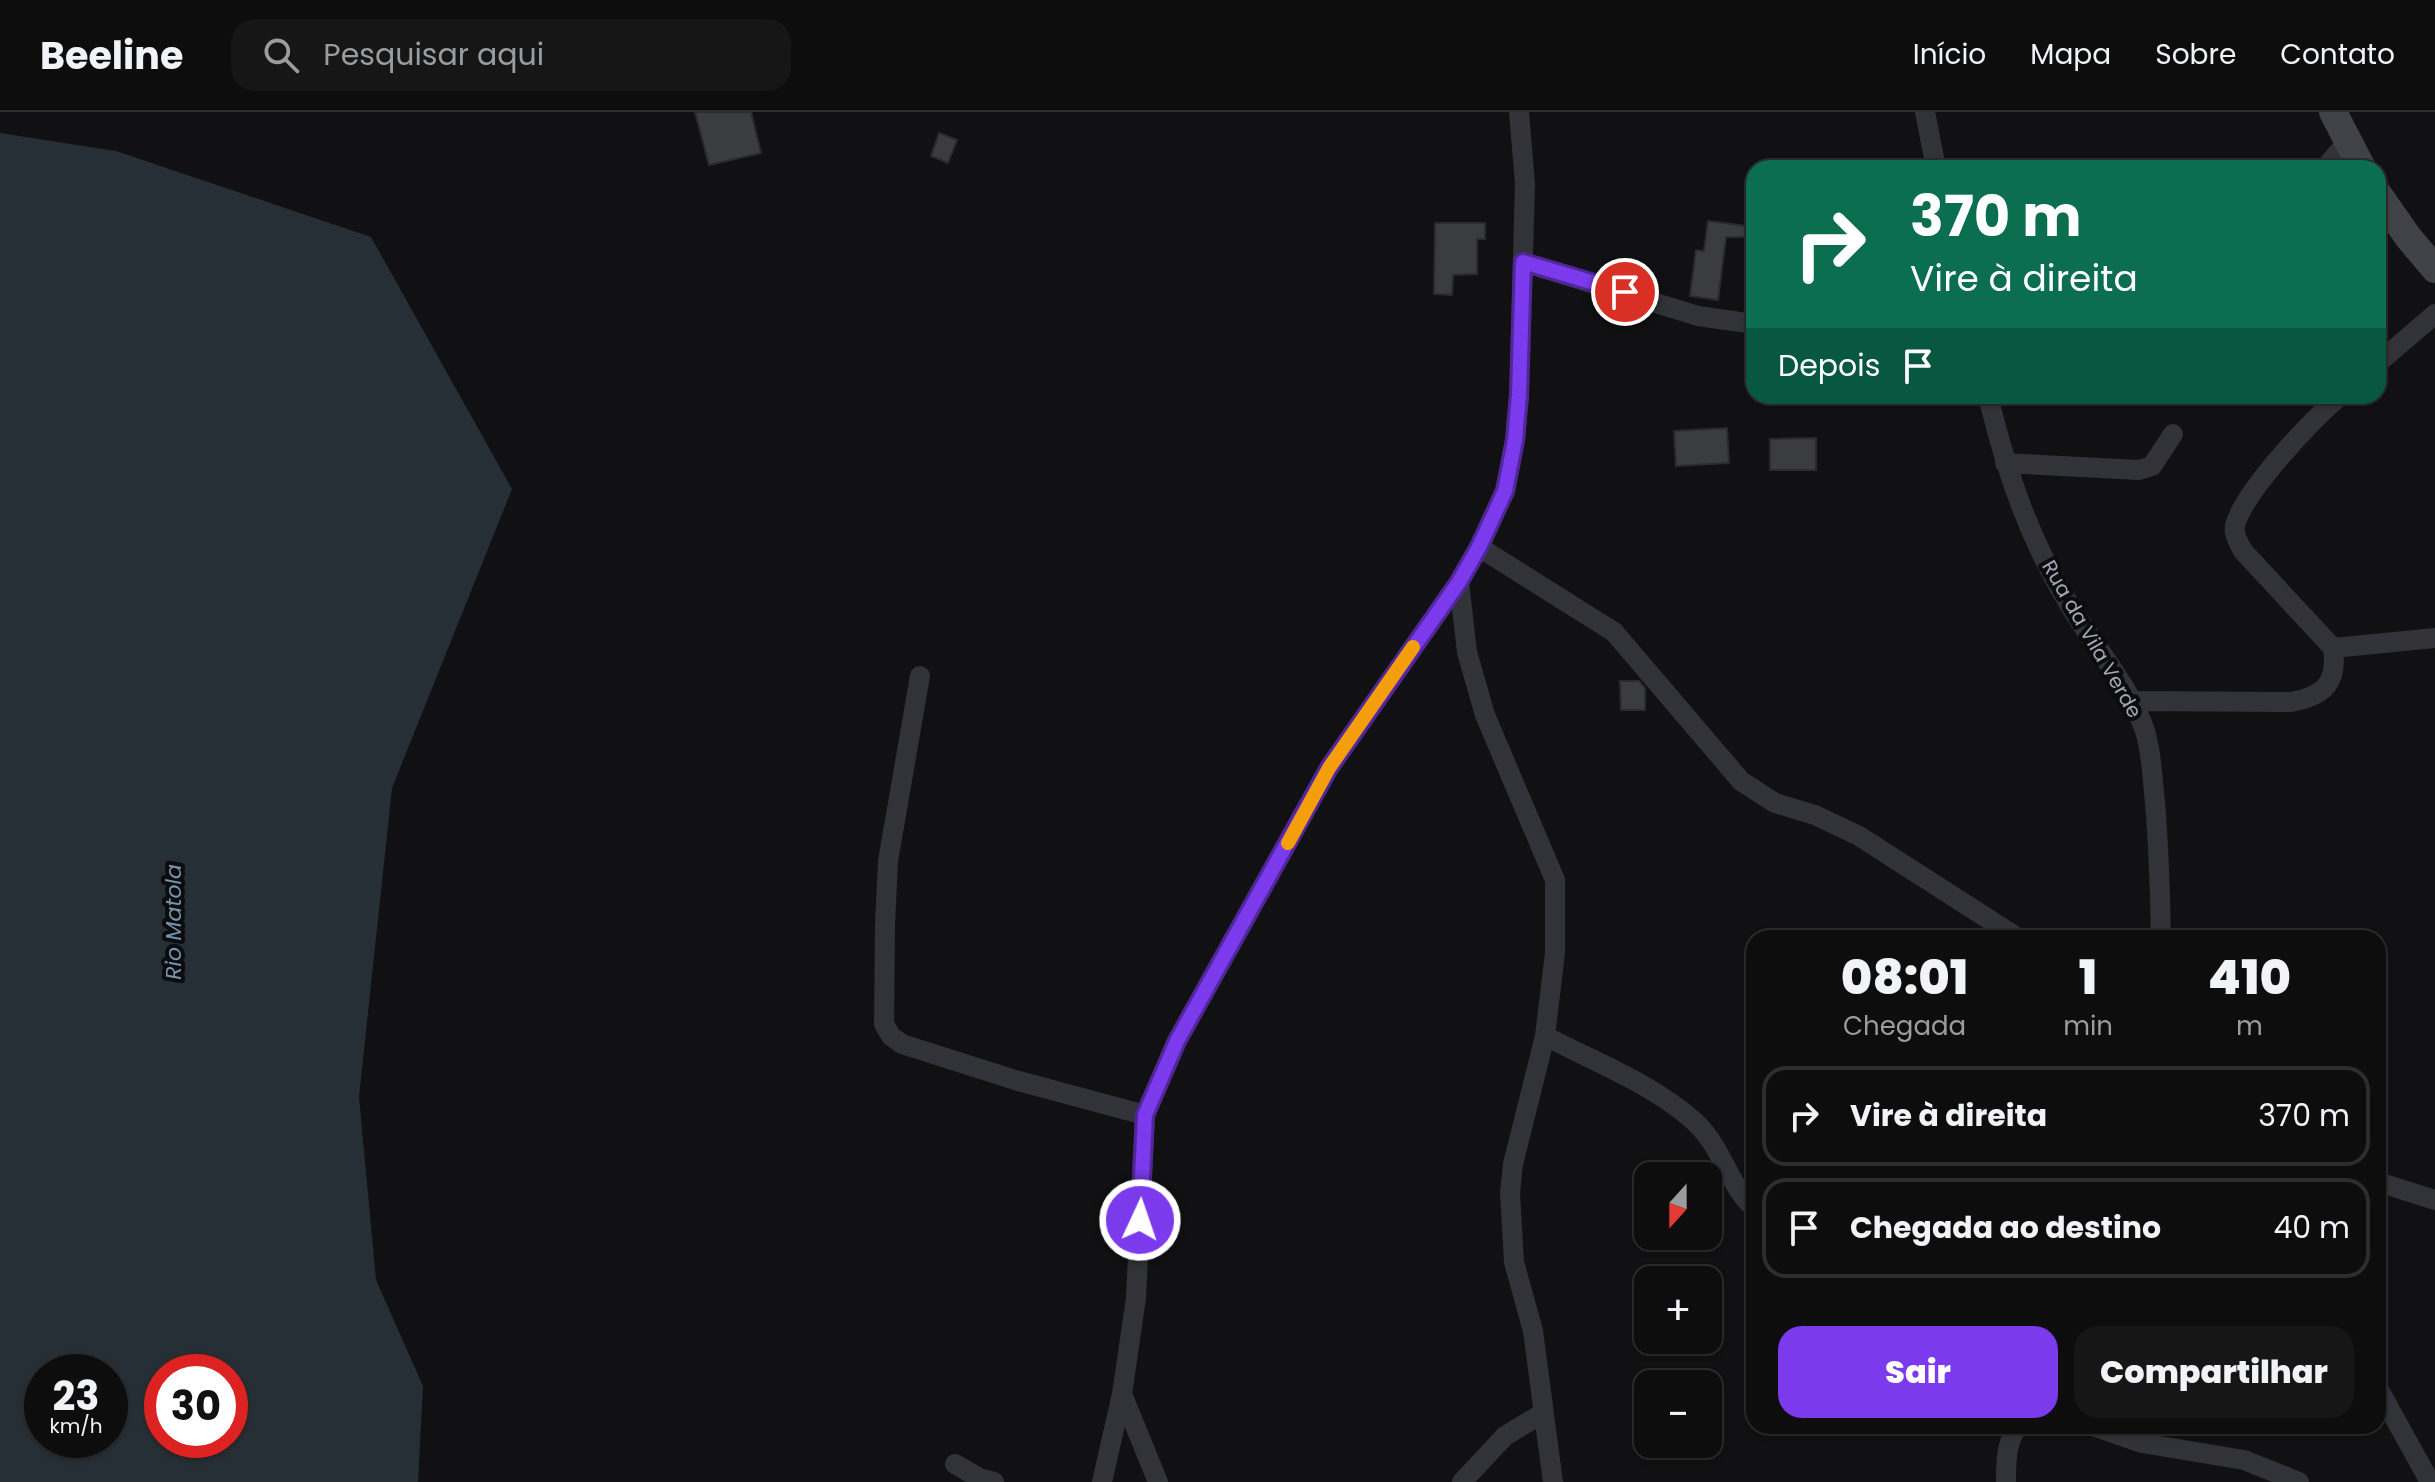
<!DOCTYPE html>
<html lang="pt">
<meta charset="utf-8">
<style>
body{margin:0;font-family:Poppins,sans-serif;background:#161617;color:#f1f3f6;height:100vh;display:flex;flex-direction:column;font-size:30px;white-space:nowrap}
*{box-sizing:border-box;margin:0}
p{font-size:26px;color:#9a9c9e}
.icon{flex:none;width:44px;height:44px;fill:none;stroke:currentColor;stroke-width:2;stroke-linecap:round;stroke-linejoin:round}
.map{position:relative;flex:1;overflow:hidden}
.side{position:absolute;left:1746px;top:818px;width:640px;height:504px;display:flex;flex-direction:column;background:#0d0d0e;border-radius:24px;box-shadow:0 2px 6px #0004,0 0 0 2px #2d2d2e}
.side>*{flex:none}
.guide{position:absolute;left:1746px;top:48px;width:640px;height:244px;border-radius:24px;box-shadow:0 2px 6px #0004,0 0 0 2px #2d2d2e;background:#0b6e4f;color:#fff;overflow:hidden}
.needle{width:52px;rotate:201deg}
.tools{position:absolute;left:1634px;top:1050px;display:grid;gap:16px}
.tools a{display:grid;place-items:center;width:88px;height:88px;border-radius:16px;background:#0d0d0e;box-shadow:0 2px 6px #0004,0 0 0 2px #2d2d2e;font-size:40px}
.speed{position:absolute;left:24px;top:1242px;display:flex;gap:16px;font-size:40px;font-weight:700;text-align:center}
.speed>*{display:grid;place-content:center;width:104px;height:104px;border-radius:50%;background:#0d0d0e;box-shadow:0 2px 6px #0004,0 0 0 2px #2d2d2e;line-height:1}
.speed small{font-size:20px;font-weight:400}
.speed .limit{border:12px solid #d22;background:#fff;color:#111}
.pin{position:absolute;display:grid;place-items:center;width:68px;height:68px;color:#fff;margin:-34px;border:4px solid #fff;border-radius:50%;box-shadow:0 2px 8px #0007}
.me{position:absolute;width:88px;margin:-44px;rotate:3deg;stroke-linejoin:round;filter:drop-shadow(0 0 6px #0008)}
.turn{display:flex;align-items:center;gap:28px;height:168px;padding:0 32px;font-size:36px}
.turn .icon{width:104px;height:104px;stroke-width:2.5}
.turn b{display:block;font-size:56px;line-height:68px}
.then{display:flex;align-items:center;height:76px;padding:0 32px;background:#0003;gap:16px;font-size:30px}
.eta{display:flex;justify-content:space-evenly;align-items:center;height:136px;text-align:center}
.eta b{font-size:48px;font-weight:800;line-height:56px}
.action{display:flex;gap:16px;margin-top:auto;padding:16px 32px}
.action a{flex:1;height:92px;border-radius:24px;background:#7c3aed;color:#fff;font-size:32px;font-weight:800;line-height:92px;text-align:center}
.action a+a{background:#161617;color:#f1f3f6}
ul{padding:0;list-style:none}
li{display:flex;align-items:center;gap:24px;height:100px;margin:0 16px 12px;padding:0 16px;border:4px solid #2d2d2e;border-radius:24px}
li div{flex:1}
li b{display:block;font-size:30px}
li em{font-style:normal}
header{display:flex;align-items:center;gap:48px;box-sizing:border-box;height:112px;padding:0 40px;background:#0d0d0e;border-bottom:2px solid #2d2d2e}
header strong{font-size:38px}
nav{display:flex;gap:44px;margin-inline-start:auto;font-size:28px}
.search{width:560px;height:72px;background:#161617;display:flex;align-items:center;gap:20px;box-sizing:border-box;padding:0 28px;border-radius:24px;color:#9a9c9e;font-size:30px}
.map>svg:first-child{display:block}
.water{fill:#272f36;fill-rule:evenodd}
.building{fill:#3b3c40;stroke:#2b2b2f;stroke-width:2}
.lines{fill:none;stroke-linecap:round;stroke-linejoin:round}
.minor{stroke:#323338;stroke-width:20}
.secondary{stroke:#404248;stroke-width:28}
.route-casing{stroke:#51269a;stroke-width:20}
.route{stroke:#7c3aed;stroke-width:14}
.slow{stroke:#f59e0b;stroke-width:14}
.labels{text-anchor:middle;stroke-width:8;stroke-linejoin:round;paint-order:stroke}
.street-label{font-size:20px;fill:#a2a7b4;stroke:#0c0c0e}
.water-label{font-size:22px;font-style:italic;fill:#7794b1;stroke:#0c0c0e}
</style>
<header>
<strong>Beeline</strong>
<div class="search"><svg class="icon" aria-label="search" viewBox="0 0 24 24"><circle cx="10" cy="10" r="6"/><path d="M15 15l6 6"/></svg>Pesquisar aqui</div>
<nav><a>Início</a><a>Mapa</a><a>Sobre</a><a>Contato</a></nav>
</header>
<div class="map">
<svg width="2435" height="1370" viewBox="0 0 2435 1370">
<rect width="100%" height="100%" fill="#111113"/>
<path class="water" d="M0,21L116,39L371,125L512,377L392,676L359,985L376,1168L423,1274L418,1370H0ZM42,1260H110V1328H42ZM162,1260H230V1328H162Z"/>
<path class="building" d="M695,0H751L761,41L709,53Z
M939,21L957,28L948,51L931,44Z
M1708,109L1754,115V125H1726L1718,188L1690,184L1696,138L1704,139Z
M1435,111H1485V127H1477V162L1453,163L1452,183L1434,182Z
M1727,316L1729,351L1676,354L1674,319Z
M1816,326V358H1770V327Z
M1620,569H1639L1645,576V598H1621Z"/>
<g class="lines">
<path class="minor" d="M1925,0L1936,56
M2325,56L2347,30
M1523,150L1698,204L1754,212
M2378,251L2435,202
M1988,284C2007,361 2028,425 2070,494C2094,534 2130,574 2145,619C2151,638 2152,660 2154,680C2159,728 2160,777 2161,826
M2005,351L2139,358L2152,354L2173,322
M1479,435L1614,520L1741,669L1775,691L1815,703L1859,724L2018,826
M1459,470L1467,540L1485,603L1555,768V841L1545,924L1513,1052L1510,1081L1514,1150L1533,1219L1553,1370
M2333,536L2435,526
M920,564L888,749L885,812L884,912L891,924L902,932L1015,968L1145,1003
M2131,589L2291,590C2324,584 2338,571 2333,536L2243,439C2238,429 2232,421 2236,410C2249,374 2311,309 2340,284
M1545,924C1595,950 1653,972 1695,1010C1723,1036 1728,1073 1754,1096
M2378,1070L2435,1088
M2378,1276L2430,1370
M1122,1282L1158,1370
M2093,1314L2142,1331L2244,1348L2299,1370
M955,1352L979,1366L994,1370
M1102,1370L1122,1282L1136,1186L1145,1003L1177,929L1329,656L1459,470L1479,435L1505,379L1515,328L1519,283L1525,72L1519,0
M1462,1370L1505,1324L1543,1301
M2006,1370C2006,1350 2006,1330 2018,1314"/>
<path class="secondary" d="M2333,0L2362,56
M2378,82L2408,125L2435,157"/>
</g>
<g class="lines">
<defs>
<path id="route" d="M1140,1108L1145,1003L1177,929L1329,656L1459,470L1479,435L1505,379L1515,328L1519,283L1523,150L1625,180"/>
</defs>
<use href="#route" class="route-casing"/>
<use href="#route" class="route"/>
<path class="slow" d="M1288,731L1329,656L1413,535"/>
</g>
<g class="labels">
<g class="street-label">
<text transform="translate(2092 527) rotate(60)" y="7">Rua da Vila Verde</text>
</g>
<g class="water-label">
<text transform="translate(173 810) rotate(-90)" y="8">Rio Matola</text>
</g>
</g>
</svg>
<div class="tools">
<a><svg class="needle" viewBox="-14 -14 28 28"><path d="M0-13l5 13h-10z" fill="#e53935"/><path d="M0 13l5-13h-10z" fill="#9a9c9e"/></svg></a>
<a>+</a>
<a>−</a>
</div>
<div class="speed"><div>23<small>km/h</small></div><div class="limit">30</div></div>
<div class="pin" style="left:1625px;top:180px;background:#d93025"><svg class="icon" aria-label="arrive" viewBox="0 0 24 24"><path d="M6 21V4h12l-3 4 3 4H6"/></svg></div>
<svg class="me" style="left:1140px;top:1108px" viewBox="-20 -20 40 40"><circle r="17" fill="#7c3aed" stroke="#fff" stroke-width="3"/><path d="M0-11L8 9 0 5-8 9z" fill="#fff"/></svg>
<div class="guide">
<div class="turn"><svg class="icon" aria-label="right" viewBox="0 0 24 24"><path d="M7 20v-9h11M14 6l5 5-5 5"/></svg><div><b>370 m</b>Vire à direita</div></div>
<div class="then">Depois<svg class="icon" aria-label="arrive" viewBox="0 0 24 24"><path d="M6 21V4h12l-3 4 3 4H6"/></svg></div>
</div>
<section class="side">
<div class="eta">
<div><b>08:01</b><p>Chegada</p></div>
<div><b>1</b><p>min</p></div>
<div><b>410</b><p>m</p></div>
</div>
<ul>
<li><svg class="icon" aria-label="right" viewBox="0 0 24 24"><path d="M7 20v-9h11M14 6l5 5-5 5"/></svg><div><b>Vire à direita</b></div><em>370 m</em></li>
<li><svg class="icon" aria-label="arrive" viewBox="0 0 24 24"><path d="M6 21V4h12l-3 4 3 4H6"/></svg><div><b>Chegada ao destino</b></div><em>40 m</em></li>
</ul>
<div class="action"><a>Sair</a><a>Compartilhar</a></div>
</section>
</div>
